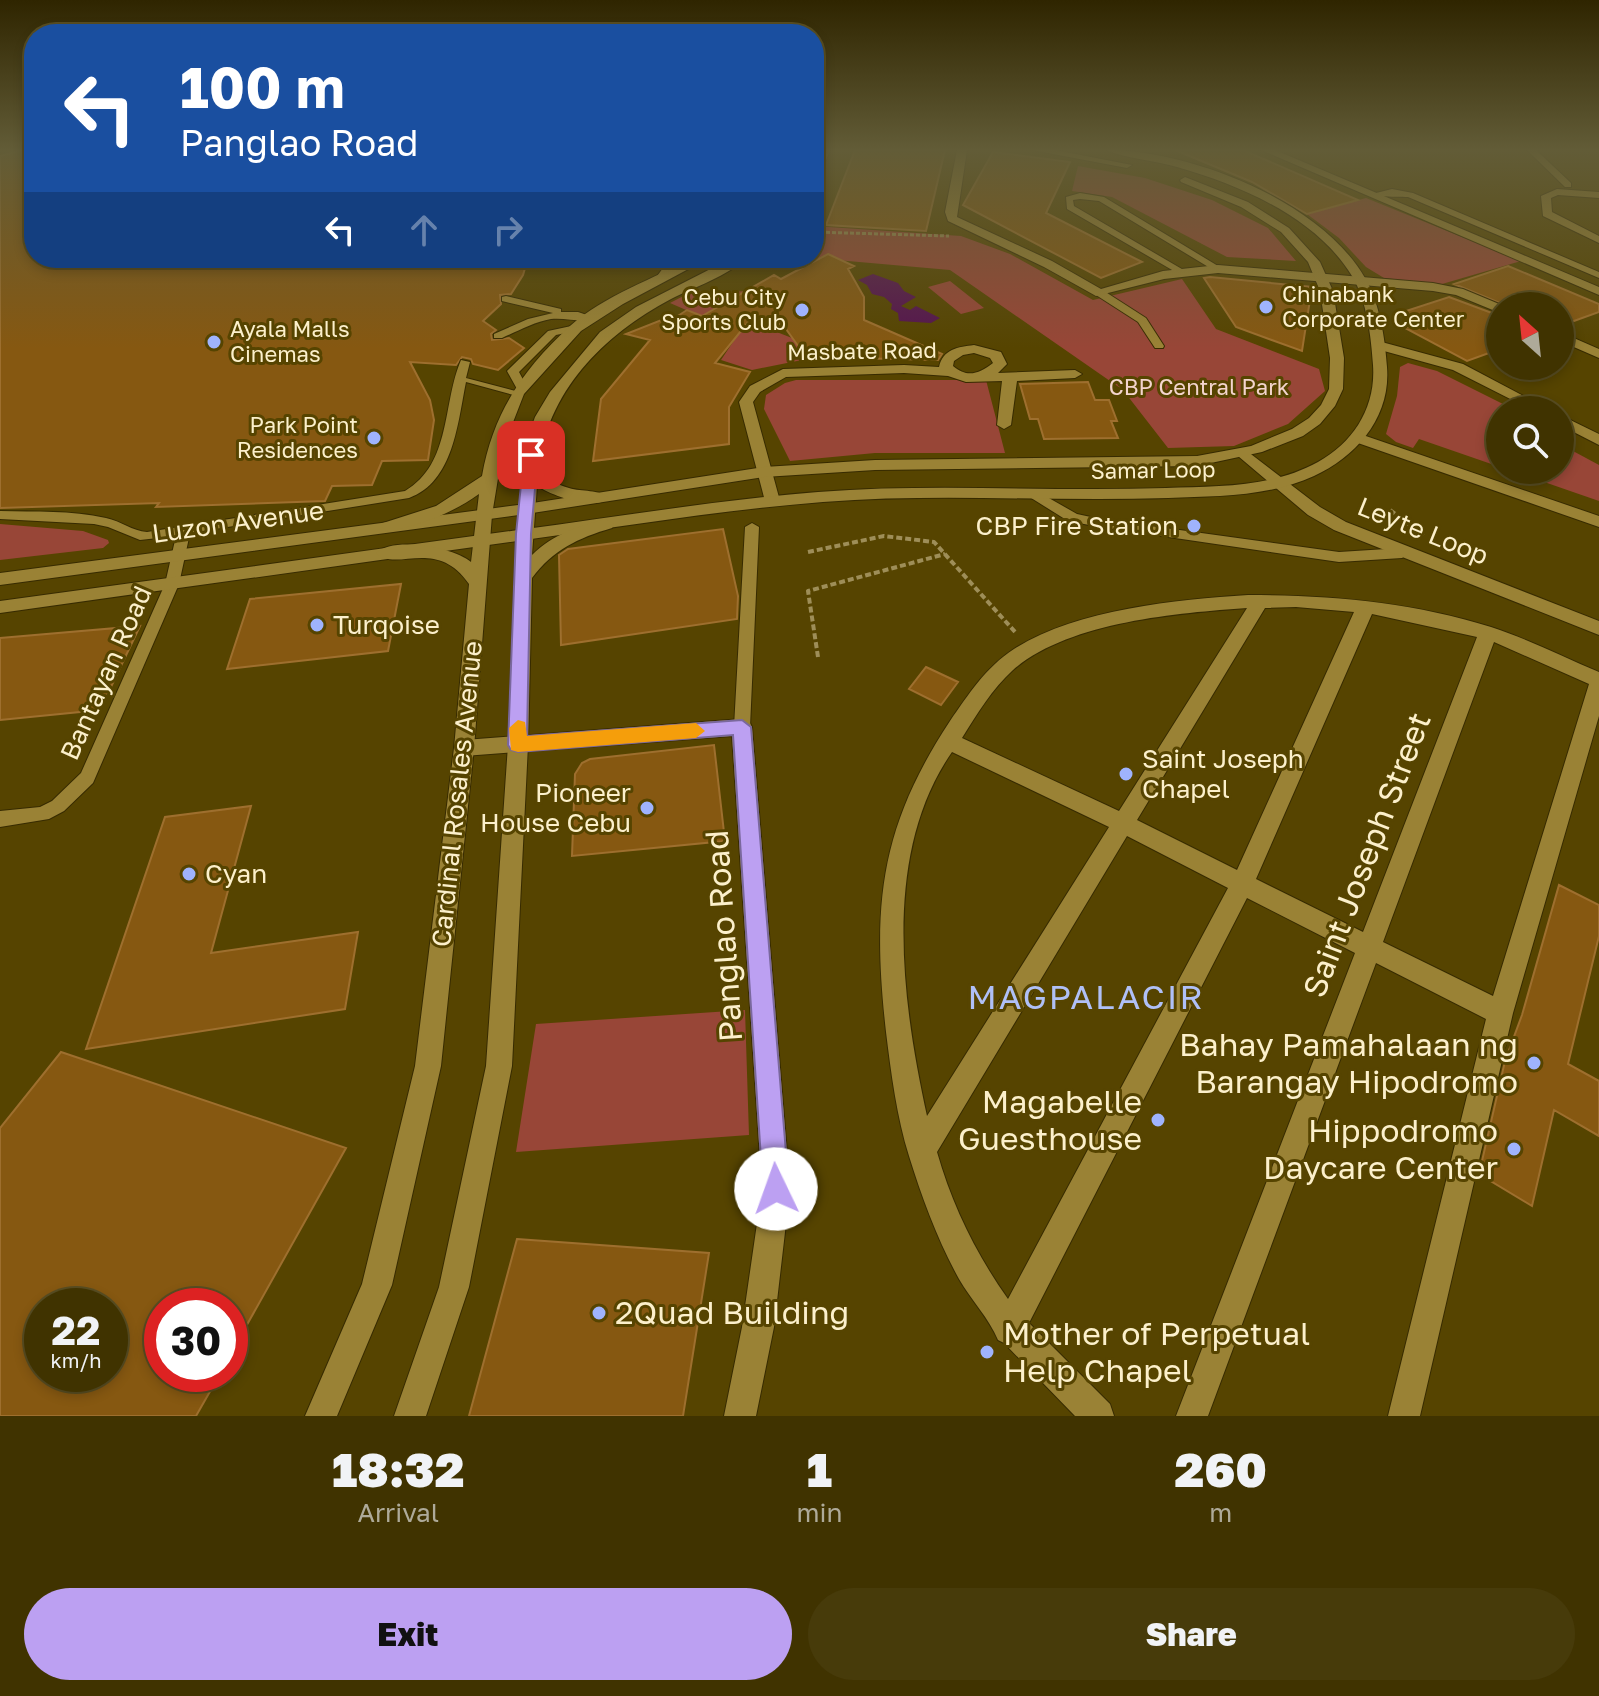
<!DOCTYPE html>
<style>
body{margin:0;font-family:"Golos Text",sans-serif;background:#473b0a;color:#f1f3f6;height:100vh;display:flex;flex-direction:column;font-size:30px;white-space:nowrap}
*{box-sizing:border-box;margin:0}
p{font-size:26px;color:#aeaa99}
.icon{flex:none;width:44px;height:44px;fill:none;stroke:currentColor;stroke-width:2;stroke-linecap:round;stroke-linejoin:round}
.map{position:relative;height:1416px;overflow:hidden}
.sheet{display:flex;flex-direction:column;background:#403300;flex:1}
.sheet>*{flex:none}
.guide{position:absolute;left:24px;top:24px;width:800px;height:244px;border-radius:32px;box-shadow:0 4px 12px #0003,0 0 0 2px #594e22;background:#1a4fa0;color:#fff;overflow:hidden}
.needle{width:52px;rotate:333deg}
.buttons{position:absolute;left:1486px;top:292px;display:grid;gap:16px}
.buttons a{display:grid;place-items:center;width:88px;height:88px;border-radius:50%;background:#403300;box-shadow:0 4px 12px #0003,0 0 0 2px #594e22;font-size:40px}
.speed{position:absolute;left:24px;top:1288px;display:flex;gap:16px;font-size:40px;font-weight:700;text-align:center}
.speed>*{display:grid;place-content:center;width:104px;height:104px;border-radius:50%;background:#403300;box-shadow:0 4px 12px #0003,0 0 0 2px #594e22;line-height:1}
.speed small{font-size:20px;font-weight:400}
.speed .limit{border:12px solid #d22;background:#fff;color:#111}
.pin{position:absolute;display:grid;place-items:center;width:68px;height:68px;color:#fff;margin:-34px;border-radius:16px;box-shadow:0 4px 12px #0006}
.me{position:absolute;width:88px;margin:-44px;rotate:357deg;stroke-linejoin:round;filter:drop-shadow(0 0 6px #0008)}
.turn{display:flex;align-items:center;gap:28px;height:168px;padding:0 24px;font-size:36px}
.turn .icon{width:104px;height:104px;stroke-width:2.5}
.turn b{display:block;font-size:56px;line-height:68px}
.lanes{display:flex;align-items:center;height:76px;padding:0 24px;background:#0003;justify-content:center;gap:40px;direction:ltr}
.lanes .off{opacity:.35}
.eta{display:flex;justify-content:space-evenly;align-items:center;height:136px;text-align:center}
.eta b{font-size:48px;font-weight:800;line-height:56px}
.button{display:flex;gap:16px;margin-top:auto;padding:16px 24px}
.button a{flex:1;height:92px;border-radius:48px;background:#bca0f2;color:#111;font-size:32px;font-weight:800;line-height:92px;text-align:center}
.button a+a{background:#473b0a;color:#f1f3f6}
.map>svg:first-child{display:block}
.green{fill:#984637}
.water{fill:#55134f}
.building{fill:#865811;stroke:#9e6f2e;stroke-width:2;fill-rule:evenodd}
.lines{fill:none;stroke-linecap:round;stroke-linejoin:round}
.service-casing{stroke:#372b00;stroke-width:2}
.minor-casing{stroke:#372b00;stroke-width:2}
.tertiary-casing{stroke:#372b00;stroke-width:2}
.secondary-casing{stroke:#372b00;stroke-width:2}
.path-far1{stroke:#9e8e58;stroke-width:3;stroke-dasharray:4 2;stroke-linecap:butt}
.path{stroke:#9e8e58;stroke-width:4;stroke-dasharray:6 3;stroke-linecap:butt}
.service{fill:#9a8235;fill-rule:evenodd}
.minor{fill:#9a8235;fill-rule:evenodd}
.tertiary{fill:#9a8235;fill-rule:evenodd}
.secondary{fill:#9a8235;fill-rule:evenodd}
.route{fill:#bca0f2;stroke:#7a689d;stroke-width:2}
.slow{fill:#f59e0b}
.poi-dot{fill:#9fb3fd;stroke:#564400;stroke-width:3}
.labels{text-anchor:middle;stroke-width:6;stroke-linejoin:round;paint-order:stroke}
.far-poi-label{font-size:22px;fill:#fcf0cb;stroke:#564400;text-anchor:start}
.far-street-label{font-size:22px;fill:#fcf0cb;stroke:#564400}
.far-park-label{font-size:22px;fill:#f4d5ce;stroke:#564400}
.street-label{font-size:26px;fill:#fcf0cb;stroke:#564400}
.poi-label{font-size:26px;fill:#fcf0cb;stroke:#564400;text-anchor:start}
.near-street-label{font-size:32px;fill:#fcf0cb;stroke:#564400}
.near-poi-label{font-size:32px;fill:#fcf0cb;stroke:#564400;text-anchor:end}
.near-neighbourhood-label{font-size:34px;letter-spacing:2px;fill:#b0c0f7;stroke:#564400}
</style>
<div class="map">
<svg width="1599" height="1416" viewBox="0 0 1599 1416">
<rect width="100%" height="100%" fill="#564400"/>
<path class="green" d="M1078,166L1145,178L1212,200L1268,228L1296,261L1227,257L1112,197L1072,191Z
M1366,198L1521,261L1442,284L1384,278L1366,267L1339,238L1307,214Z
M814,226L961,236L1010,254L1093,300L1182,279L1216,329L1319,369L1325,391L1288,424L1234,446L1168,448L1123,390L950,270L814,258Z
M950,281L984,308L961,314L928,287Z
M695,290L712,293L747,291L736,316L792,338L807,359L752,370L721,360L739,333L670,303Z
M1408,363L1437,371L1515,410H1500V467L1419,439L1413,448L1396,442L1386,434L1397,396L1400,367Z
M796,380H986L1005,453H875L790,461L764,409L766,395L785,383Z
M1560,444L1599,465V501L1510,470H1560Z
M0,524L83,531L108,540L109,543L103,548L0,560Z
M745,1010L749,1135L516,1152L536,1024Z"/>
<path class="water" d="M873,274L898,283L904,291L916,297L901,306L910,310L916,306L940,318L931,323L899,321L898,313L891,309L892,304L884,297L872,294L867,285L858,280Z"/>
<path class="building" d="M23,150H34V258H528L523,275L511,294L500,295L501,304L483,321L496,330L491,334L492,340L509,338L524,348L498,370L473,364L471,359L462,357L456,365L410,362L430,400L434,420L428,460L382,461L372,485L332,486L325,501L156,507L159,503L0,508V156Z
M855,150H945L926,231L826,225Z
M1175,150H1243L1358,200L1307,214L1252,182Z
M993,152L1070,162L1046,213L1142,262L1101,278L963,205Z
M828,254L854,266L848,269L864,297V320L942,354L938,360L806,357L781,322L775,331L749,321L715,363L750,372L729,407V444L593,461L601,399L650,340L626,334L664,319L670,321L687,310L702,316L774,275L781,279Z
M1508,266L1599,304V312L1560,326V306H1507L1454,284Z
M1210,277L1312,287L1302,351L1236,327L1204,278Z
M1449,297L1500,316V349L1467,361L1405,328L1419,323L1400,313Z
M1088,382L1095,400H1109L1117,421H1111L1118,438L1044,439L1038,419H1030L1020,384Z
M723,529L738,596L737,619L561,645L559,555L568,549Z
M401,584L388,651L227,669L250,599Z
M140,626L100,710L0,720V638Z
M926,667L958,682L941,705L909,689Z
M714,745L725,841L572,856L575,774L582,763L590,759Z
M251,806L211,953L358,932L345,1009L86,1049L165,817Z
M1559,885L1599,905V936L1568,1064L1599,1081V1136L1554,1110L1532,1206L1479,1174L1505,1061L1522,1015Z
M61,1052L346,1148L230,1355V1306H162V1374H220L196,1416H0V1128ZM42,1306H110V1374H42Z
M517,1239L709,1253L683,1416H469Z"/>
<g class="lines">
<defs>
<path id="service" d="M1527,150H1536L1571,183V187H1565Z
M1392,189L1413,193L1599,272V278L1408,197C1398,196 1378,198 1372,194Z
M1080,193L1104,197L1223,269L1215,271L1099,201L1080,199L1073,200L1074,206L1187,272L1179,274L1067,209L1066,197Z
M663,258H673V268L660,282L655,279L663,268Z
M1096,291H1104L1146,318L1164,346L1163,348H1155L1138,322L1096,295Z
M506,296L561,309V312H578L596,318C586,324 565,317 551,319C534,322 518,331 502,338H494V334L528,319L553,313L502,301V297Z
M576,325L581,328L580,330L556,335L519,372L527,387L517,389L507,371L509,369L548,331Z
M461,360L470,362L466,378L523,393L517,396L466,382C458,421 454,482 409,498L190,533L179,584L93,783L64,811L49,819L0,827V811L40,807L52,801L81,773L165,584L176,536L140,540L108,527L94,524L0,519V511C35,512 71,510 106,518C121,521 132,531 147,532L405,491C452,463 442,404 461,360Z
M1033,489L1077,514L1100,519L1339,552L1402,548L1409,553L1402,558L1339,562L1100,527L1068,521L1028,496L1027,493Z
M752,523L759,527L750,727L748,732H736L734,727L745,527Z"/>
<path id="minor" d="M957,150H967L957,217L1052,261L1101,289L1163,271L1218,265L1433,283L1463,289L1504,306H1500V313L1456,295L1433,291L1218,273L1164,279L1096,296L1044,267L948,221L945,212Z
M1261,150H1275L1599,287V295Z
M1557,189L1599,192V198L1558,195L1551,198L1552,212L1599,236V243L1543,216L1541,196Z
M1560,332L1599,349V358L1560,341Z
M1378,341L1463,364L1550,410H1532L1453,370L1373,348V342Z
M974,345L1001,352L1007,364L998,373L1075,370L1082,374L1075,378L1017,381L1011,425L1004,429L997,425L1002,381L966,382L948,376L904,373L786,377L760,392L753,402L780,501L772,506L766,505L739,402L750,386L783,369L904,365L939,367C943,349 958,347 974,345ZM974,353L990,358L993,363C979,374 967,378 953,366L954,361L963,355Z
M1560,415L1599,434V445L1560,425Z
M1360,434L1599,516V527L1355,442V436Z
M1243,448L1320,507L1346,522L1599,621V635L1334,530L1308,515L1238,456V450Z
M1248,595C1330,595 1412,602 1491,627C1528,639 1563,657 1599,672V716L1513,1013L1420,1416H1388L1486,1019L1376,963L1208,1416H1176L1355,953L1247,898L1029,1323L1110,1404L1114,1416H1075L1004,1343L998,1340C989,1318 971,1300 959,1279C938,1241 922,1198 909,1156C897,1118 891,1073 886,1032C872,906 879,829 950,721C968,695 986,667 1014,649C1077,609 1175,600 1248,595ZM1296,607L1354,612L1237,870L1137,820L1265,608ZM1247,608L1119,811L962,738C977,714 992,689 1013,670C1068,622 1177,613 1247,608ZM1372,614L1477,637L1363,932L1256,879ZM1494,642L1589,684L1493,996L1383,942ZM952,752L1109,827L927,1116C902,1002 881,854 952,752ZM1127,836L1228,888L1008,1299C976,1254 952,1205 937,1152Z
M742,719L749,721L752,727L790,1189L774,1327L756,1416H724L742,1327L762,1189L732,736L464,756L457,754L454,748L457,742L464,740Z"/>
<path id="tertiary" d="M1032,150H1055L1132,165L1127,168Z
M1106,150C1190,150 1321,201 1365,278C1380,304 1385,338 1387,367C1391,417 1357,456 1314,476C1268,497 1217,496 1168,498C1053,502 938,493 823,502C721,510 619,527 517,541C345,565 172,589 0,613V601C173,577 345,554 518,530C617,517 717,500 818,492C934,483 1050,492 1166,488C1217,486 1271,488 1318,462C1354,442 1376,407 1373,365C1371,336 1367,301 1352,276C1316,217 1240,185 1177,167C1154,160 1127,159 1106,150Z
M1185,177L1248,202L1289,228L1320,262L1333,291L1344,358L1343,389L1335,406L1320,424L1303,436L1262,452L1197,466L875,470L764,477L526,514L0,585V573L526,504L764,467L875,460L1197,456L1251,446L1292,429L1309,418L1321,405L1329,389L1330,358L1320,291L1308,262L1281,232L1241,207L1181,182L1180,180Z"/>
<path id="secondary" d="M820,150H830L819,178L814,181V165Z
M694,258H709L623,304L581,331L524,394L503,448L492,515L474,748L441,1066L392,1285L337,1416H305L362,1284L415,1066L454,748L469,584C436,536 396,573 376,553C393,536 454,547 471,562L479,494C451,514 422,524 389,532L381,527L383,523L436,506L482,476C493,413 523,369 570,326C604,296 654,278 694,258Z
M732,258H747C727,276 695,287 671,299C603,335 546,392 538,472C547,479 558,485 569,488C582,492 599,489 609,498C593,511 553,496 537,486L532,555C553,534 579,526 606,519L614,524L612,528C578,538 553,550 532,578L528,745L512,1066L469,1287L426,1416H394L439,1287L486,1066L508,745L516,534L525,445L535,417L550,392L600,332L636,307Z"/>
</defs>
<use href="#service" class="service-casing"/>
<use href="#minor" class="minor-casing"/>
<use href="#tertiary" class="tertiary-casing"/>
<use href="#secondary" class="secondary-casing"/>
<path class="path-far1" d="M814,232L949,236"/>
<path class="path" d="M1390,510L1424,536
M808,552L884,536L934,542L1016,633
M818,657L808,591L945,554"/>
<use href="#service" class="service"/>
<use href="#minor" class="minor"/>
<use href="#tertiary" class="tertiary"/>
<use href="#secondary" class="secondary"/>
</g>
<linearGradient id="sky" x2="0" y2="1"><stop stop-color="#2f2500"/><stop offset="0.43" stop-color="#625c37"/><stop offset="1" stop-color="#625c37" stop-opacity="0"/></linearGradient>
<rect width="1599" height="348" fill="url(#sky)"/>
<path class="route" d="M531,451L538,455L531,534L527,736L742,720L751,727L789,1189L785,1198L776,1202L766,1198L763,1189L733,735L518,752L511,750L508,745L516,534L524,455Z"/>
<path class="slow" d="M518,720L525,722L527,736L696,723L705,731L696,738L518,752L511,750L509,728Z"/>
<g class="poi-dot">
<circle cx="1266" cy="307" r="8"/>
<circle cx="802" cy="310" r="8"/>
<circle cx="214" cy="342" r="8"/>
<circle cx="374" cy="438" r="8"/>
<circle cx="1194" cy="526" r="8"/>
<circle cx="317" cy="625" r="8"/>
<circle cx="1126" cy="774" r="8"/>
<circle cx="647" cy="808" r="8"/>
<circle cx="189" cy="874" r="8"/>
<circle cx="1534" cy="1063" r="8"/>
<circle cx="1158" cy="1120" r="8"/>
<circle cx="1514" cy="1149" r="8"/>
<circle cx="599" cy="1313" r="8"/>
<circle cx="987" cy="1352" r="8"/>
</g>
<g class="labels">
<g class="far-poi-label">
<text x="1282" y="302">Chinabank<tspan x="1282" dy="25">Corporate Center</tspan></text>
<text x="786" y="305" text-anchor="end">Cebu City<tspan x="786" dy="25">Sports Club</tspan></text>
<text x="230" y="337">Ayala Malls<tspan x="230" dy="25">Cinemas</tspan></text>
<text x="358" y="433" text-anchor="end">Park Point<tspan x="358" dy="25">Residences</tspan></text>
</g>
<g class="far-street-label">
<text transform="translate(862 351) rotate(-1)" y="8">Masbate Road</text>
<text transform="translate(1153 470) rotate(-1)" y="8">Samar Loop</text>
</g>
<g class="far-park-label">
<text x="1199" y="395">CBP Central Park</text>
</g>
<g class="street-label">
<text transform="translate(238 522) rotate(-8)" y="9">Luzon Avenue</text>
<text transform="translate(1423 531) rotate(22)" y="9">Leyte Loop</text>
<text transform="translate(106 673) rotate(-66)" y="9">Bantayan Road</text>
<text transform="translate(457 794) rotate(-84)" y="9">Cardinal Rosales Avenue</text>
</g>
<g class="poi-label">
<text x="1178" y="535" text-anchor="end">CBP Fire Station</text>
<text x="333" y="634">Turqoise</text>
<text x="1142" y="768">Saint Joseph<tspan x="1142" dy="30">Chapel</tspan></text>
<text x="631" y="802" text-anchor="end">Pioneer<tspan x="631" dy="30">House Cebu</tspan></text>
<text x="205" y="883">Cyan</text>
</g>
<g class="near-street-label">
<text transform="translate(1367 855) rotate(-69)" y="11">Saint Joseph Street</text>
<text transform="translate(724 936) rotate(-94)" y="11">Panglao Road</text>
</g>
<g class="near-poi-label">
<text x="1518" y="1056">Bahay Pamahalaan ng<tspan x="1518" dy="37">Barangay Hipodromo</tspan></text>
<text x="1142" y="1113">Magabelle<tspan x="1142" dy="37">Guesthouse</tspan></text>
<text x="1498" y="1142">Hippodromo<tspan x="1498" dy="37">Daycare Center</tspan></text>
<text x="615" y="1324" text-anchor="start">2Quad Building</text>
<text x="1003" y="1345" text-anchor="start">Mother of Perpetual<tspan x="1003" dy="37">Help Chapel</tspan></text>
</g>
<g class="near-neighbourhood-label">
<text x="1086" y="1009">MAGPALACIR</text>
</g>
</g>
</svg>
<div class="buttons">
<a><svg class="needle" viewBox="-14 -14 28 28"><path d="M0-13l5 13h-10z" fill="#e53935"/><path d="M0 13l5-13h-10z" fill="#aeaa99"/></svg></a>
<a><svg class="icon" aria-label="search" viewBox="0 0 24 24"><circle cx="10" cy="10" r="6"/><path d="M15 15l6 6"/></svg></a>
</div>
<div class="speed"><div>22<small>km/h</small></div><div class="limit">30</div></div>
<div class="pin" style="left:531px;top:455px;background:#d93025"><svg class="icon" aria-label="arrive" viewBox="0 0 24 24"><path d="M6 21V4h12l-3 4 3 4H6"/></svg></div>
<svg class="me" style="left:776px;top:1189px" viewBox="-20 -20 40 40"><circle r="19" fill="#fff"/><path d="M0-13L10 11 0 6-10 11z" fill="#bca0f2"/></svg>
<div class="guide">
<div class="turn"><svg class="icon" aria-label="left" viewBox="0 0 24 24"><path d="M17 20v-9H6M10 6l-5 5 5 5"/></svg><div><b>100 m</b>Panglao Road</div></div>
<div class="lanes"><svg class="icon" aria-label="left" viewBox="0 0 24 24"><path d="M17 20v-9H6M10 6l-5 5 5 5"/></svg><svg class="icon off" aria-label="ahead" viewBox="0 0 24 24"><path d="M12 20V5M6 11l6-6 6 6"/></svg><svg class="icon off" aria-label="right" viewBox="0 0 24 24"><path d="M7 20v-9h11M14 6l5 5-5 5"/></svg></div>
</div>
</div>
<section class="sheet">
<div class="eta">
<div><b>18:32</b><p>Arrival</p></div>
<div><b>1</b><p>min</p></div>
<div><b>260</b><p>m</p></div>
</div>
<div class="button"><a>Exit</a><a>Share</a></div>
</section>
